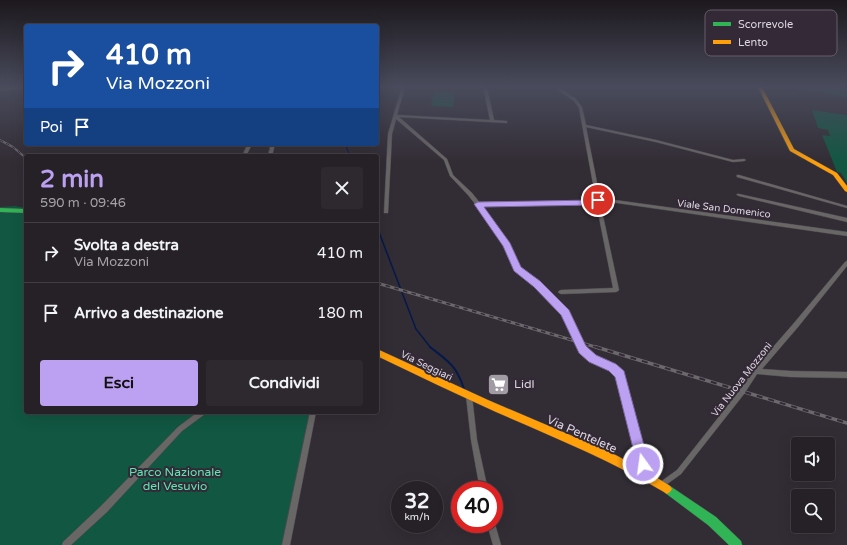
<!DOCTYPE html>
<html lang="it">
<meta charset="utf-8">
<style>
body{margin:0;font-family:"Varela Round",sans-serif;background:#2e292f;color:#f1f3f6;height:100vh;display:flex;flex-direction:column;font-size:15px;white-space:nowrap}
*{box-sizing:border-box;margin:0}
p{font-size:13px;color:#a4a3a7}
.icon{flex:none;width:22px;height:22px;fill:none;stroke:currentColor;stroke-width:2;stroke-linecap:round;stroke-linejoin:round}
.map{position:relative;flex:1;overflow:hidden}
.drawer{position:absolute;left:24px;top:154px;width:355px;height:260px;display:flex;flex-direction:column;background:#262127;border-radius:4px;box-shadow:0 4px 16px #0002,0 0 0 1px #423e44}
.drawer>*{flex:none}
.hud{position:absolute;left:24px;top:24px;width:355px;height:122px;border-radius:4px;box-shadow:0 4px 16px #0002,0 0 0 1px #423e44;background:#1a4fa0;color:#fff;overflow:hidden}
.fabs{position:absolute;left:791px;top:437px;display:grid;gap:8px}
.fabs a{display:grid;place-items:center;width:44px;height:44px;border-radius:4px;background:#262127;box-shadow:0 4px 16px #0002,0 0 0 1px #423e44;font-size:20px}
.speed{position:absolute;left:391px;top:481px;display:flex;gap:8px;font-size:20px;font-weight:700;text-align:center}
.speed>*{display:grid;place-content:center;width:52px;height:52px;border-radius:50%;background:#262127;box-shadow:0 4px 16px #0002,0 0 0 1px #423e44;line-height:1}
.speed small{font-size:10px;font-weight:400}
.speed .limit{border:6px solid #d22;background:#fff;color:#111}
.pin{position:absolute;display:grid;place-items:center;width:34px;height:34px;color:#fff;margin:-17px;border:2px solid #fff;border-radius:50%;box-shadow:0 1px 4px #0007}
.me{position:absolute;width:44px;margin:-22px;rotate:346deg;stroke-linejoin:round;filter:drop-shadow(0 0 3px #0008)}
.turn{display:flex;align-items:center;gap:14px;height:84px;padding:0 16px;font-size:18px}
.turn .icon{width:52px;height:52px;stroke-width:2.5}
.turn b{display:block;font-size:28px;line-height:34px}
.then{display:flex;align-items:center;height:38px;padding:0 16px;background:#0003;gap:8px;font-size:15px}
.round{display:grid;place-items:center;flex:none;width:42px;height:42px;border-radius:4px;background:#2e292f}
.headline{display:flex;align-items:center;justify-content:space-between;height:68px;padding:0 16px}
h1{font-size:24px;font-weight:700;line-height:30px;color:#bca0f2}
.cta{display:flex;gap:8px;margin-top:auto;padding:8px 16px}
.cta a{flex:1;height:46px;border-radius:4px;background:#bca0f2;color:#111;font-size:16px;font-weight:700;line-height:46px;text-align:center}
.cta a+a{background:#2e292f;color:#f1f3f6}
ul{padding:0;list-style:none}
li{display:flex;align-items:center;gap:12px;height:60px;padding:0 16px;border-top:1px solid #423e44}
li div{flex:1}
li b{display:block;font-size:15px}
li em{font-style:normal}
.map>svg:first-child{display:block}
.green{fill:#115742}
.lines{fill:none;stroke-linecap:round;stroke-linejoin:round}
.stream-far2{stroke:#04194c;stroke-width:1}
.stream-far1{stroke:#04194c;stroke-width:1.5}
.stream{stroke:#04194c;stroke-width:2}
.street-casing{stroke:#4d484f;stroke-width:1}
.fast-casing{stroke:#4d484f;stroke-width:1}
.slow-casing{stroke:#4d484f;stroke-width:1}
.street{fill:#696666;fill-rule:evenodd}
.fast{fill:#30b455;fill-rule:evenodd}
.slow{fill:#ff9f0a;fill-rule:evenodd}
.rail-far2-casing{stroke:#6b686b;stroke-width:2}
.rail-far1-casing{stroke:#6b686b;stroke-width:3}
.rail-casing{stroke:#6b686b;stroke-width:3.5}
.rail-far2{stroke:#332937;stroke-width:1;stroke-dasharray:3.5;stroke-linecap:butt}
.rail-far1{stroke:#332937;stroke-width:1.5;stroke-dasharray:4.5;stroke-linecap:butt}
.rail{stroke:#332937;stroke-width:2;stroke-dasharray:6;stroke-linecap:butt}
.route{fill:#bca0f2;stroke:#7a689d}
.labels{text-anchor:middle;stroke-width:4;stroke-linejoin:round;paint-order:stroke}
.street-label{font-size:10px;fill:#ddd7e0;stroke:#332937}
.near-poi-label{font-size:12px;fill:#ddd7e0;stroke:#332937;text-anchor:start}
.near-street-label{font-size:12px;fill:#ddd7e0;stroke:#332937}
.near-park-label{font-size:12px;fill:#60e4b1;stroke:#332937}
.key{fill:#332937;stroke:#665d6a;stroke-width:1}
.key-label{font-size:11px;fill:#ddd7e0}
</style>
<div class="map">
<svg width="847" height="545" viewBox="0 0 847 545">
<rect width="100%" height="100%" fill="#322c34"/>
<path class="green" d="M786,87H847V97Z
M434,91L455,92L453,107L431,106Z
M812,110L847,115V183L841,173L837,172L822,135L830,136L828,130L818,128Z
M15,206L26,208V412H313L286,545H0V207Z"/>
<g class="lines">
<path class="stream-far2" d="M20,87H24
M345,144L350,156"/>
<path class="stream-far1" d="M377,227L416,329L431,348"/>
<path class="stream" d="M430,347C449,362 456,365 464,389"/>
<defs>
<path id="street" d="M21,87H26V88L0,91V89Z
M402,87H405L397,115L490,120L483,87H487L494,120L506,121H507V123L399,117L447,159L453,175L472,193L480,203V205H476L468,195L450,176L444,160L396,119L392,134L388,212V213H384V212L388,134Z
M554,87H558L576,99L582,107L586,125L656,140L733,160L744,159L746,160L744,161L733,162L656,142L586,127L600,198L847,232V236L596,200L579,108L574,101Z
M248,144H252L246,156H242Z
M271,144H275L272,156H268Z
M737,175H739L847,206V208L737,177Z
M737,194H739L847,218V222L739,196L737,195Z
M596,201H598L600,202L619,290L618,291L616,292L561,294L559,293L558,292L559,291L561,290L613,288L596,202Z
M847,261V266L798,327L762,369L791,371L847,372V378L791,377L757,374L744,394L681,474L663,487L661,489L657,485L659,483L677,470L740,390L754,369L794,323L845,262Z
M469,393L471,394L472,396L477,440L488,490H480L471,440L466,396L467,394Z
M198,412H206L205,414L182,431L107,512L71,545H62L63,542L101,506L178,427Z
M310,412H316L290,545H282Z
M494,522L495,524L501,545H493L487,524H494Z"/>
<path id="fast" d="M0,208L26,209V213L0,212Z
M497,232H501L510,245L520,267L540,282L568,310L586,347L596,356L615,364L623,371L651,477L649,480L646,482L643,480L641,477L616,376L609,370L590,362L580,351L562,314L534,286L515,271L504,246L496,234Z
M667,484L716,517L741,541L742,545H729L708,525L664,492L662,489L664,486Z"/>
<path id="slow" d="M758,87H762L794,149L837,173L847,186V192L845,191L833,175L790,151Z
M598,197L601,199L600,203L594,205L483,206L502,234L499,236H497L475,204L478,202L594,201L596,198Z
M377,349L488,400L610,452L651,474L670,486L672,489L670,492L667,494L664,492C610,460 553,437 496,412C456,394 417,375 377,356Z"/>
</defs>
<use href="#street" class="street-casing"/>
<use href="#fast" class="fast-casing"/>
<use href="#slow" class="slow-casing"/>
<use href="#street" class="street"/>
<use href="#fast" class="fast"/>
<use href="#slow" class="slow"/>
<defs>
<path id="rail-far2" d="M0,140L13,147L26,158"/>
<path id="rail-far1" d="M377,283L599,348"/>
<path id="rail" d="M596,347L847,423"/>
</defs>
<use href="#rail-far2" class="rail-far2-casing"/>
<use href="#rail-far1" class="rail-far1-casing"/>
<use href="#rail" class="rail-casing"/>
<use href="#rail-far2" class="rail-far2"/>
<use href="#rail-far1" class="rail-far1"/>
<use href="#rail" class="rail"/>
</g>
<linearGradient id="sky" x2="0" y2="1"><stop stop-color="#1c181d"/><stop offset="0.53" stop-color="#494b5c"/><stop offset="1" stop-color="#494b5c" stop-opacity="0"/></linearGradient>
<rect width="847" height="163" fill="url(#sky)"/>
<path class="route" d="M598,197L601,198L602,202L601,204L594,205L484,207L510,243L521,267L540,281L569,310L586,346L596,355L616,364L624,371L649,464L648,469L643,470L639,469L637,464L615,377L609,371L589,362L579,353L561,315L534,287L514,271L503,246L474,204L478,202L594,200Z"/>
<defs>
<symbol id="supermarket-square" viewBox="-11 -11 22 22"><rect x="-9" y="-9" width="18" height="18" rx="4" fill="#a19ba4" stroke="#332937"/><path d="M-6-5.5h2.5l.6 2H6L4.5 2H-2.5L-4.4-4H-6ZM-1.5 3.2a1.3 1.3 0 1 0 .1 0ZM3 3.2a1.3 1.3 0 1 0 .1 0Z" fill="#fff"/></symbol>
</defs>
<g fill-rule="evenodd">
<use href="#supermarket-square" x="486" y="372" width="25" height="25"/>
</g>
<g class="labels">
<g class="street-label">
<text transform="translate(724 208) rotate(7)" y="4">Viale San Domenico</text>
<text transform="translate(427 365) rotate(26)" y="4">Via Seggiari</text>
<text transform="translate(741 379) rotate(-52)" y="4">Via Nuova Mozzoni</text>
</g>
<g class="near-poi-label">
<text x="514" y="388">Lidl</text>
</g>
<g class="near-street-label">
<text transform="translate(582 434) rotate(24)" y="4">Via Pentelete</text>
</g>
<g class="near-park-label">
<text x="175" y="476">Parco Nazionale<tspan x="175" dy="14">del Vesuvio</tspan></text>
</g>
</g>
<rect x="705" y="10" width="132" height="46" rx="6" class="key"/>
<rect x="713" y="22" width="18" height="4" fill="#30b455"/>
<rect x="713" y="40" width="18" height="4" fill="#ff9f0a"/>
<g class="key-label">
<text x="738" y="28">Scorrevole</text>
<text x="738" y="46">Lento</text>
</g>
</svg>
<div class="fabs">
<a><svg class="icon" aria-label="sound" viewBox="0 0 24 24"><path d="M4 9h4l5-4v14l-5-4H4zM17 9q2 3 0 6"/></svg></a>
<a><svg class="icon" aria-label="search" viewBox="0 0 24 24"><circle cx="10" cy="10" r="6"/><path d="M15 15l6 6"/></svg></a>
</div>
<div class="speed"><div>32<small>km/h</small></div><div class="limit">40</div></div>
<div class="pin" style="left:598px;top:200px;background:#d93025"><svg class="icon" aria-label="arrive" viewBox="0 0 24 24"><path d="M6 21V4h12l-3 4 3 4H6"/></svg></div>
<svg class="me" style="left:643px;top:464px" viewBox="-20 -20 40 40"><circle r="17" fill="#bca0f2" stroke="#fff" stroke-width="3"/><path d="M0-11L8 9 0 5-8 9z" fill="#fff"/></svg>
<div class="hud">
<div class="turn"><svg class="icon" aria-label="right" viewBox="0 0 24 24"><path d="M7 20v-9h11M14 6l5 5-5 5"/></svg><div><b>410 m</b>Via Mozzoni</div></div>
<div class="then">Poi<svg class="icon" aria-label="arrive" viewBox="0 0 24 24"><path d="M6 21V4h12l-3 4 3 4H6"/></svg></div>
</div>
<section class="drawer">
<div class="headline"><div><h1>2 min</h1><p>590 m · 09:46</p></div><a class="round"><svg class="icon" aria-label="close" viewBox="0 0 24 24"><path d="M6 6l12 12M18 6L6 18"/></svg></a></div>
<ul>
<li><svg class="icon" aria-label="right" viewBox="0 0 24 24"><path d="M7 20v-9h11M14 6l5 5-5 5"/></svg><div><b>Svolta a destra</b><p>Via Mozzoni</p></div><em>410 m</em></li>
<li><svg class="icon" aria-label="arrive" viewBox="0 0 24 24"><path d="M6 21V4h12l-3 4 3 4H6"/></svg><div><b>Arrivo a destinazione</b></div><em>180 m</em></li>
</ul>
<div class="cta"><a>Esci</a><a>Condividi</a></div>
</section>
</div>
